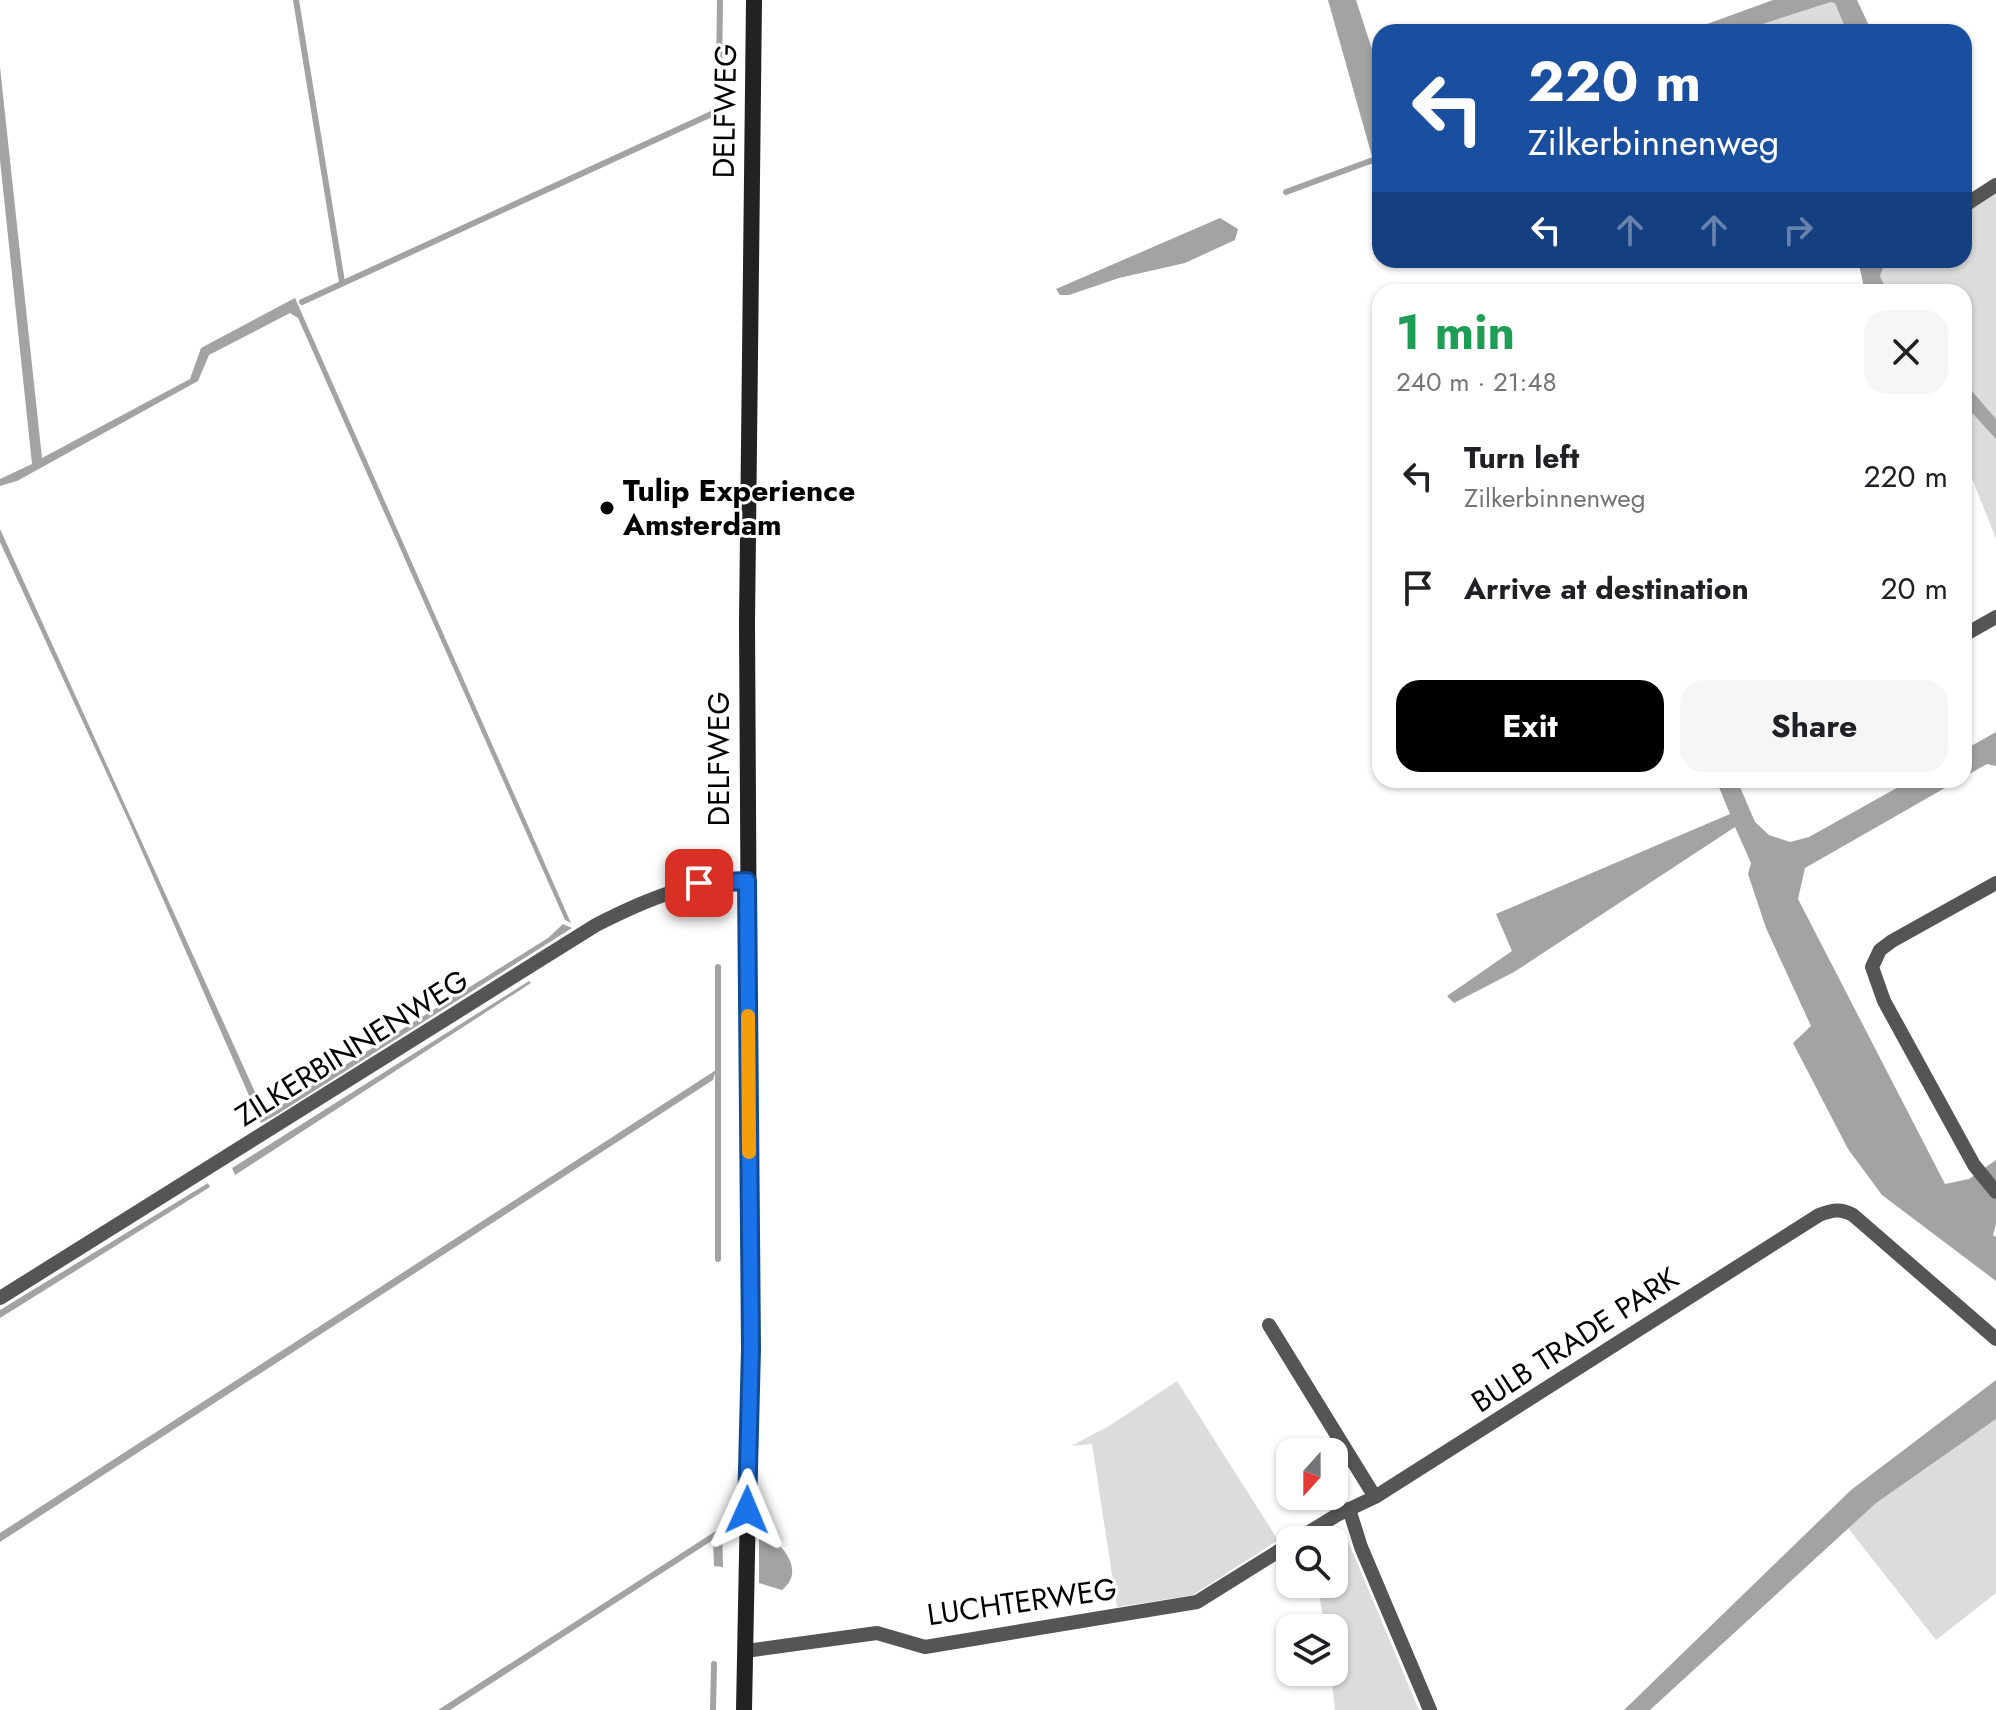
<!DOCTYPE html>
<meta charset="utf-8">
<style>
body{margin:0;font-family:Jost,sans-serif;background:#f6f6f6;color:#202124;height:100vh;display:flex;flex-direction:column;font-size:30px;white-space:nowrap}
*{box-sizing:border-box;margin:0}
p{font-size:26px;color:#757577}
.icon{flex:none;width:44px;height:44px;fill:none;stroke:currentColor;stroke-width:2;stroke-linecap:round;stroke-linejoin:round}
.map{position:relative;flex:1;overflow:hidden}
.side{position:absolute;left:1372px;top:284px;width:600px;height:504px;display:flex;flex-direction:column;background:#fff;border-radius:24px;box-shadow:0 2px 6px #0004}
.side>*{flex:none}
.hud{position:absolute;left:1372px;top:24px;width:600px;height:244px;border-radius:24px;box-shadow:0 2px 6px #0004;background:#1a4fa0;color:#fff;overflow:hidden}
.needle{width:52px;rotate:201deg}
.controls{position:absolute;left:1276px;top:1438px;display:grid;gap:16px}
.controls a{display:grid;place-items:center;width:72px;height:72px;border-radius:16px;background:#fff;box-shadow:0 2px 6px #0004;font-size:40px}
.pin{position:absolute;display:grid;place-items:center;width:68px;height:68px;color:#fff;margin:-34px;border-radius:16px;box-shadow:0 4px 12px #0006}
.me{position:absolute;width:88px;margin:-44px;rotate:1deg;stroke-linejoin:round;filter:drop-shadow(0 0 6px #0008)}
.turn{display:flex;align-items:center;gap:28px;height:168px;padding:0 24px;font-size:36px}
.turn .icon{width:104px;height:104px;stroke-width:2.5}
.turn b{display:block;font-size:56px;line-height:68px}
.lanes{display:flex;align-items:center;height:76px;padding:0 24px;background:#0003;justify-content:center;gap:40px;direction:ltr}
.lanes .off{opacity:.35}
.round{display:grid;place-items:center;flex:none;width:84px;height:84px;border-radius:24px;background:#f6f6f6}
.summary{display:flex;align-items:center;justify-content:space-between;height:136px;padding:0 24px}
h1{font-size:48px;font-weight:700;line-height:60px;color:#1e9e55}
.action{display:flex;gap:16px;margin-top:auto;padding:16px 24px}
.action a{flex:1;height:92px;border-radius:24px;background:#000;color:#fff;font-size:32px;font-weight:700;line-height:92px;text-align:center}
.action a+a{background:#f6f6f6;color:#202124}
ul{padding:0;list-style:none}
li{display:flex;align-items:center;gap:24px;height:112px;padding:0 24px}
li div{flex:1}
li b{display:block;font-size:30px}
li em{font-style:normal}
.map>svg:first-child{display:block}
.green{fill:#dcdcdc}
.water{fill:#a3a3a3}
.lines{fill:none;stroke-linecap:round;stroke-linejoin:round}
.stream{stroke:#a3a3a3;stroke-width:6}
.minor{stroke:#555;stroke-width:14}
.secondary{stroke:#222;stroke-width:16}
.route-casing{stroke:#114b97;stroke-width:20}
.route{stroke:#1a73e8;stroke-width:14}
.slow{stroke:#f59e0b;stroke-width:14}
.poi-dot{fill:#000;stroke:#fff;stroke-width:3}
.labels{text-anchor:middle;stroke-width:6;stroke-linejoin:round;paint-order:stroke}
.street-label{font-size:30px;fill:#000;stroke:#fff}
.poi-label{font-size:30px;font-weight:bold;fill:#000;stroke:#fff;text-anchor:start}
</style>
<div class="map">
<svg width="1996" height="1710" viewBox="0 0 1996 1710">
<rect width="100%" height="100%" fill="#fff"/>
<path class="green" d="M1831,2H1835L1847,32H1821L1819,25L1798,32H1738Z
M1996,190V539L1964,458V292H1887L1879,276L1886,260H1964V211Z
M1177,1381L1278,1540L1193,1595L1117,1607L1092,1444L1071,1446L1109,1426Z
M1996,1419V1593L1936,1640L1848,1528L1876,1502Z
M1338,1526L1345,1534L1419,1710H1335L1331,1672H1334V1628H1324L1318,1584H1334V1540H1316Z"/>
<path class="water" d="M1328,0H1356L1380,74V158L1373,160Z
M1773,0H1857L1872,32H1847L1835,3L1831,2L1738,32H1685Z
M0,67L42,458L190,379L201,348L295,298L571,923L565,920L298,318L290,313L209,355L198,381L17,481L0,486V479L32,464L0,160Z
M1220,218L1238,229L1235,240L1185,263L1119,278L1069,295H1060L1056,289Z
M1858,260H1886L1880,276L1887,292H1865Z
M1964,382L1996,419V439L1964,404Z
M0,529L260,1103L275,1109L548,938L563,924L572,928L276,1115L261,1123L130,824L0,542Z
M1996,732V766L1987,764L1964,777V750Z
M1716,780H1737L1755,822L1769,835L1790,842L1809,837L1911,780H1959L1805,868L1798,899L1945,1184L1969,1179L1996,1160V1224L1993,1235L1996,1237V1281L1882,1195L1848,1149L1793,1043L1811,1026L1766,928L1748,874L1751,863L1735,827L1514,972L1454,1003L1447,996L1512,951L1496,914L1730,814Z
M529,981L531,983L235,1175L232,1168Z
M716,1070L713,1080L0,1542V1533Z
M208,1183L210,1187L0,1318V1310Z
M1996,1380V1419L1876,1503L1650,1710H1624L1851,1490Z
M722,1527L723,1567L714,1566L713,1540L450,1710H438Z
M759,1532C781,1541 807,1570 782,1590L759,1583Z"/>
<g class="lines">
<path class="stream" d="M296,0L342,282
M719,77L720,0
M1286,192L1373,160
M302,302L718,111
M718,967V1259
M713,1710L714,1664"/>
<path class="minor" d="M1965,205L1996,185
M1966,634L1996,617
M1996,883L1892,941L1880,950L1872,967L1884,1001L1974,1165L1996,1192
M0,1298L596,925C645,900 691,880 747,881
M1269,1325L1375,1497
M1349,1509L1361,1547L1430,1710
M1296,1540L1337,1515L1375,1497L1819,1215C1832,1210 1840,1208 1853,1215L1996,1339
M746,1651L877,1633L925,1647L1197,1602L1290,1544"/>
<path class="secondary" d="M744,1710L751,1348L747,623L754,0"/>
</g>
<g class="lines">
<defs>
<path id="route" d="M699,883L747,881L751,1348L747,1510"/>
</defs>
<use href="#route" class="route-casing"/>
<use href="#route" class="route"/>
<path class="slow" d="M748,1016L749,1152"/>
</g>
<circle class="poi-dot" cx="607" cy="508" r="8"/>
<g class="labels">
<g class="street-label">
<text transform="translate(725 111) rotate(-89)" y="10">DELFWEG</text>
<text transform="translate(719 759) rotate(-90)" y="10">DELFWEG</text>
<text transform="translate(352 1048) rotate(-32)" y="10">ZILKERBINNENWEG</text>
<text transform="translate(1575 1340) rotate(-33)" y="10">BULB TRADE PARK</text>
<text transform="translate(1022 1602) rotate(-8)" y="10">LUCHTERWEG</text>
</g>
<g class="poi-label">
<text x="623" y="501">Tulip Experience<tspan x="623" dy="34">Amsterdam</tspan></text>
</g>
</g>
</svg>
<div class="controls">
<a><svg class="needle" viewBox="-14 -14 28 28"><path d="M0-13l5 13h-10z" fill="#e53935"/><path d="M0 13l5-13h-10z" fill="#757577"/></svg></a>
<a><svg class="icon" aria-label="search" viewBox="0 0 24 24"><circle cx="10" cy="10" r="6"/><path d="M15 15l6 6"/></svg></a>
<a><svg class="icon" aria-label="layers" viewBox="0 0 24 24"><path d="M12 4l9 5-9 5-9-5zM3 14l9 5 9-5"/></svg></a>
</div>
<div class="pin" style="left:699px;top:883px;background:#d93025"><svg class="icon" aria-label="arrive" viewBox="0 0 24 24"><path d="M6 21V4h12l-3 4 3 4H6"/></svg></div>
<svg class="me" style="left:747px;top:1510px" viewBox="-20 -20 40 40"><path d="M0-17L14 15 0 8-14 15z" fill="#1a73e8" stroke="#fff" stroke-width="4"/></svg>
<div class="hud">
<div class="turn"><svg class="icon" aria-label="left" viewBox="0 0 24 24"><path d="M17 20v-9H6M10 6l-5 5 5 5"/></svg><div><b>220 m</b>Zilkerbinnenweg</div></div>
<div class="lanes"><svg class="icon" aria-label="left" viewBox="0 0 24 24"><path d="M17 20v-9H6M10 6l-5 5 5 5"/></svg><svg class="icon off" aria-label="ahead" viewBox="0 0 24 24"><path d="M12 20V5M6 11l6-6 6 6"/></svg><svg class="icon off" aria-label="ahead" viewBox="0 0 24 24"><path d="M12 20V5M6 11l6-6 6 6"/></svg><svg class="icon off" aria-label="right" viewBox="0 0 24 24"><path d="M7 20v-9h11M14 6l5 5-5 5"/></svg></div>
</div>
<section class="side">
<div class="summary"><div><h1>1 min</h1><p>240 m · 21:48</p></div><a class="round"><svg class="icon" aria-label="close" viewBox="0 0 24 24"><path d="M6 6l12 12M18 6L6 18"/></svg></a></div>
<ul>
<li><svg class="icon" aria-label="left" viewBox="0 0 24 24"><path d="M17 20v-9H6M10 6l-5 5 5 5"/></svg><div><b>Turn left</b><p>Zilkerbinnenweg</p></div><em>220 m</em></li>
<li><svg class="icon" aria-label="arrive" viewBox="0 0 24 24"><path d="M6 21V4h12l-3 4 3 4H6"/></svg><div><b>Arrive at destination</b></div><em>20 m</em></li>
</ul>
<div class="action"><a>Exit</a><a>Share</a></div>
</section>
</div>
